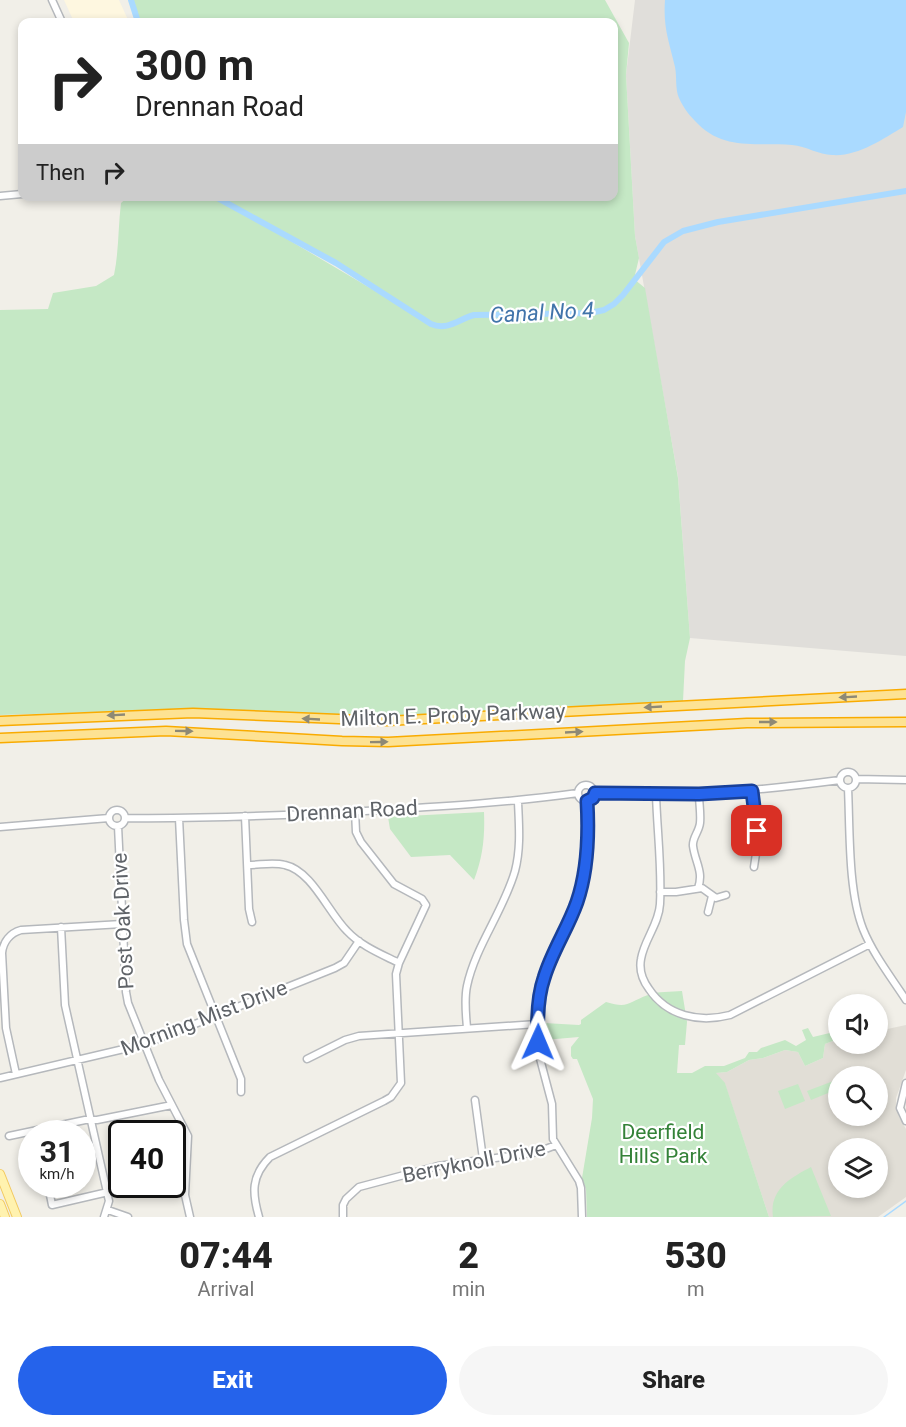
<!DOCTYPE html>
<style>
body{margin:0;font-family:Roboto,sans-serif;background:#f6f6f6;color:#222;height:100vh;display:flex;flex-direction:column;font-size:22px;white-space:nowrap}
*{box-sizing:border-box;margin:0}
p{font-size:20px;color:#767676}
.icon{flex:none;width:33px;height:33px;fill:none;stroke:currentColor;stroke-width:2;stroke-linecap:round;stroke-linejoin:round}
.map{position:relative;height:1217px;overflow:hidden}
.details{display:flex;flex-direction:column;background:#fff;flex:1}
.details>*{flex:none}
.banner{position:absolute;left:18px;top:18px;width:600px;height:183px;border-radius:12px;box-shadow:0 3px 9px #0003;background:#fff;color:#222;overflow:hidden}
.tools{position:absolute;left:828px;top:994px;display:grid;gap:12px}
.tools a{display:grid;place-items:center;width:60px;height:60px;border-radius:50%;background:#fff;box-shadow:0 3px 9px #0003;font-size:30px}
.speed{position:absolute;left:18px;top:1120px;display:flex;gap:12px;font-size:30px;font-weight:700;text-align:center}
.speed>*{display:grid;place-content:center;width:78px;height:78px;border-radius:50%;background:#fff;box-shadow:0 3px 9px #0003;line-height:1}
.speed small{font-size:15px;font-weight:400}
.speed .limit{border:3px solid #111;border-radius:9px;background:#fff;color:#111}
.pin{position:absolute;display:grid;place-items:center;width:51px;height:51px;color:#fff;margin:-26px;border-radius:12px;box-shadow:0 3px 9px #0006}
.me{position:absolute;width:66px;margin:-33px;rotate:1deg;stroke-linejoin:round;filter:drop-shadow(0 0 4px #0008)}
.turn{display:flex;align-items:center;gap:21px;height:126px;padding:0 18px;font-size:27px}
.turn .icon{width:78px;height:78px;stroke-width:2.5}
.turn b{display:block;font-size:42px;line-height:51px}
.then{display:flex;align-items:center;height:57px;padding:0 18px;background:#0003;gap:12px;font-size:22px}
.eta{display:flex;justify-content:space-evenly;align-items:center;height:102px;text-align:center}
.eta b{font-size:36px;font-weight:800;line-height:42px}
.primary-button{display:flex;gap:12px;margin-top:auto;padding:12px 18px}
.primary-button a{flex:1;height:69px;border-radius:36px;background:#2563eb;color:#fff;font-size:24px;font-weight:800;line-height:69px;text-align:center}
.primary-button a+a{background:#f6f6f6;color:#222}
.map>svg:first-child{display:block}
.commercial{fill:#fef7e0}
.industrial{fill:#e0deda}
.education{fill:#e1ded6;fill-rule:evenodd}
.green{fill:#c5e8c5;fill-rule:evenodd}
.water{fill:#aadaff}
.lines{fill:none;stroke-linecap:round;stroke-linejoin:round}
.stream{stroke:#aadaff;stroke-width:1.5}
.canal{stroke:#aadaff;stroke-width:6}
.minor-casing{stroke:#b5b8bc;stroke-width:9}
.major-casing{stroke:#f2c960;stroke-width:10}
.highway-casing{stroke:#f9ab00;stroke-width:11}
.minor{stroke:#fff;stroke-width:6}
.major{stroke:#fff2af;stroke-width:8}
.highway{stroke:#fde293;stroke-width:8}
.oneway{fill:#8e8975}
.route-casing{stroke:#184099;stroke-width:15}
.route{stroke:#2563eb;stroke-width:10}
.labels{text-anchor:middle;stroke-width:4.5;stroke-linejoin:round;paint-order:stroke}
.street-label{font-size:21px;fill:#5f6368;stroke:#fff}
.park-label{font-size:21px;fill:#348238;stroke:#fff}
.water-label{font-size:22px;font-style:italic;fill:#4174aa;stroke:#fff}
</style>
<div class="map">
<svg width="906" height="1217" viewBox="0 0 906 1217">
<rect width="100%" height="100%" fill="#f1efe8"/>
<path class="commercial" d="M64,0H119L129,22H74Z"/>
<path class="industrial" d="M635,0H906V656L690,638L678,477L635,236L626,75Z"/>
<path class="education" d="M906,1025V1070L896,1098V1106L899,1117L906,1129V1197L878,1217H769L725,1084L715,1073L727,1072L749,1060L763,1058L785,1050L798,1052L805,1066L823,1058L825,1044L838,1039V1044H878V1031ZM838,1077H878V1116H838ZM838,1149H878V1188H838Z"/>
<path class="green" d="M130,0H605L629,43L626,75L635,236L639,258L634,279L645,288L678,478L690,638L685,661L683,701L375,717L198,709L0,715V310L48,309L53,293L96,286L114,275C119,251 118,227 121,203L129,196H614V22H136L138,21ZM233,207L336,263L436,326L431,324Z
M484,812C485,836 483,857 474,880L450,855L411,857L390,829L388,817Z
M682,991L687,1022L685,1045H679L677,1073H692L705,1066H724L745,1058L749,1052H757L761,1048L785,1040L796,1046L806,1040L802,1030L808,1028L813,1037L838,1031V1039L825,1044L823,1058L805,1066L798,1052L785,1050L763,1058L749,1060L727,1072L716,1073L725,1083L769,1217H587L586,1189L582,1178L592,1118L593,1099L577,1059H573L571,1056V1047L579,1037L544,1040V1023L579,1025L581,1024V1020L606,1002C629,1009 628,1002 648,995C658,991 671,992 682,991Z
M836,1080L838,1089L811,1100L807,1091Z
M798,1084L805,1101L785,1109L778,1091Z
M811,1167L831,1216L773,1217C769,1190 790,1178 811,1167Z"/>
<path class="water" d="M665,0H906V112L903,127C883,139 857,157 832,155C819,155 806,146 792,145C758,142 725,151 698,124C690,116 684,109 679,98C675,89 677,77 675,67C669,41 663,28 665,0Z"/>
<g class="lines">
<path class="stream" d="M884,1217L906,1201"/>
<path class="canal" d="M131,0L138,22
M214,196L336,263L431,324C448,331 459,319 474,315L590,313L604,310L614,304L623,295L664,242L683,231L718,222L906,191"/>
<defs>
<path id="minor" d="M52,0L62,22
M0,196L22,194
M840 780a8 8 0 1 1 16 0a8 8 0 1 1-16 0Z
M856,779L906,780
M578 793a8 8 0 1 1 16 0a8 8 0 1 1-16 0Z
M848,788C850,830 848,891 863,929C873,954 891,977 906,1000
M752,791L758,840L754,867
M595,793C678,798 757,791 840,780
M656,794C657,830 662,867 660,904C659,924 644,940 641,959C639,970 643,981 649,989C667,1016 699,1023 730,1015L870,944
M109 818a8 8 0 1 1 16 0a8 8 0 1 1-16 0Z
M245,816L249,909L252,922
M125,818C211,819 296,815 382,810C448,806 513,802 578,793
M179,818L184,920L187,944L241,1079V1092
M118,826L126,992L128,1003L159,1080L188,1136L185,1195L190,1217
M0,827L109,818
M248,865C260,865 273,862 285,865C312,871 328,912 347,931C361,946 381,954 399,963
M698,888C704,872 695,862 693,846C692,838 699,832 700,823C701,814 699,803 699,794
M660,892H676L702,888L716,898L726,895
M708,912L712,896
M61,927L65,1005L109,1201L104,1217
M467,1028C466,1014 464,1000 467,986C475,947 504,910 515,871C521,848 519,825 518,802
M307,1059L345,1040L359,1036L537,1024
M16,1074L6,1028L2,953C3,942 10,933 21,930L122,924
M0,1078L145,1044L335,968L344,963L359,941
M906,1083L900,1108L906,1121
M475,1100L483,1159
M9,1136L85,1120H97L172,1105
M48,1185L52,1205L108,1192
M108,1210L128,1217
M259,1217C252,1193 251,1176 270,1157L384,1101L391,1097L401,1083L396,974L399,963L426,905L422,899L394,884L361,842L356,832L355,811
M343,1217V1205L346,1199L359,1187L438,1166L538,1152L556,1145
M582,1217L581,1188L579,1181L553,1139L552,1104L538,1051L537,1024L543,980L573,912L581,888L587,844V802"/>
<path id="major" d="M0,1174L17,1217
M0,1204L5,1217"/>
<path id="highway" d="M0,721L193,713L387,721L906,694
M0,738L166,731L342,741L388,742L747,723L906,722"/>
</defs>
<use href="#minor" class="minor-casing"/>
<use href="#major" class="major-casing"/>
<use href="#highway" class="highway-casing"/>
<use href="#minor" class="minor"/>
<use href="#major" class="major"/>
<use href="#highway" class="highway"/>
</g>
<defs><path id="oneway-solid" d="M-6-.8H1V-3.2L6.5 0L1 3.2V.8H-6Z" transform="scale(1.5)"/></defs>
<g class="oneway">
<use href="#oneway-solid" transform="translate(848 697) rotate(177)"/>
<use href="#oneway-solid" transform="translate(653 707) rotate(177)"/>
<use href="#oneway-solid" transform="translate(116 715) rotate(177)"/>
<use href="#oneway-solid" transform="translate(311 719) rotate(-177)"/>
<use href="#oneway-solid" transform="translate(768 722)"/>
<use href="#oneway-solid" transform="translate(184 731) rotate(1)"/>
<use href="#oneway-solid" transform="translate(574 732) rotate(-3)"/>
<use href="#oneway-solid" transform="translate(379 742) rotate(-1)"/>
</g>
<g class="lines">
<defs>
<path id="route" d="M538,1042C537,1021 537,998 544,978C552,951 568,928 577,902C588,870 589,835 587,801L593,798L595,793L699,794L752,791L757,831"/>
</defs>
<use href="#route" class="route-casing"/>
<use href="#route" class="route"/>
</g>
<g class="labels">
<g class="street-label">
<text transform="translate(453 715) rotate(-2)" y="7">Milton E. Proby Parkway</text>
<text transform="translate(352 811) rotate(-3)" y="7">Drennan Road</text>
<text transform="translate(123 921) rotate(-93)" y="7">Post Oak Drive</text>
<text transform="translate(204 1018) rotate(-21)" y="7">Morning Mist Drive</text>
<text transform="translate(474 1162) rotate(-11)" y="7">Berryknoll Drive</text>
</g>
<g class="park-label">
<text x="663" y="1139">Deerfield<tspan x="663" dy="24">Hills Park</tspan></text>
</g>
<g class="water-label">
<text transform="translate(542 312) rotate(-3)" y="8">Canal No 4</text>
</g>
</g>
</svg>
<div class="tools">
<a><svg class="icon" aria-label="sound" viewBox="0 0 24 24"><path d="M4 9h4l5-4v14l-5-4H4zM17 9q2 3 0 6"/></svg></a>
<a><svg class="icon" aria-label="search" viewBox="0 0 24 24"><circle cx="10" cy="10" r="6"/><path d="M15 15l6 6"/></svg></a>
<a><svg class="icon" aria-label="layers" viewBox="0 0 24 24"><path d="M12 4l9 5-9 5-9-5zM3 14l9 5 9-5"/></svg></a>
</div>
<div class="speed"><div>31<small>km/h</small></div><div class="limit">40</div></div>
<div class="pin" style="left:757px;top:831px;background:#d93025"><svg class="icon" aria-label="arrive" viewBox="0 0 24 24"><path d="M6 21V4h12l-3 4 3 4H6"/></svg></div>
<svg class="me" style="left:538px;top:1042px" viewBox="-20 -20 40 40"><path d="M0-17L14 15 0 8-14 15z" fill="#2563eb" stroke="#fff" stroke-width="4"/></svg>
<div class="banner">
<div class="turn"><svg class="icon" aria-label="right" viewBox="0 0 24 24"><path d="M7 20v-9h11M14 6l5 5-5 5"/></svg><div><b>300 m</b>Drennan Road</div></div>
<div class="then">Then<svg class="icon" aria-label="right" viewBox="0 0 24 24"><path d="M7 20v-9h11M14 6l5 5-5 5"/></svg></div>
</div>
</div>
<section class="details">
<div class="eta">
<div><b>07:44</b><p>Arrival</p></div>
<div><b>2</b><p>min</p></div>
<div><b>530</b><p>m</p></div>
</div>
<div class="primary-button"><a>Exit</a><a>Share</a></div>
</section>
